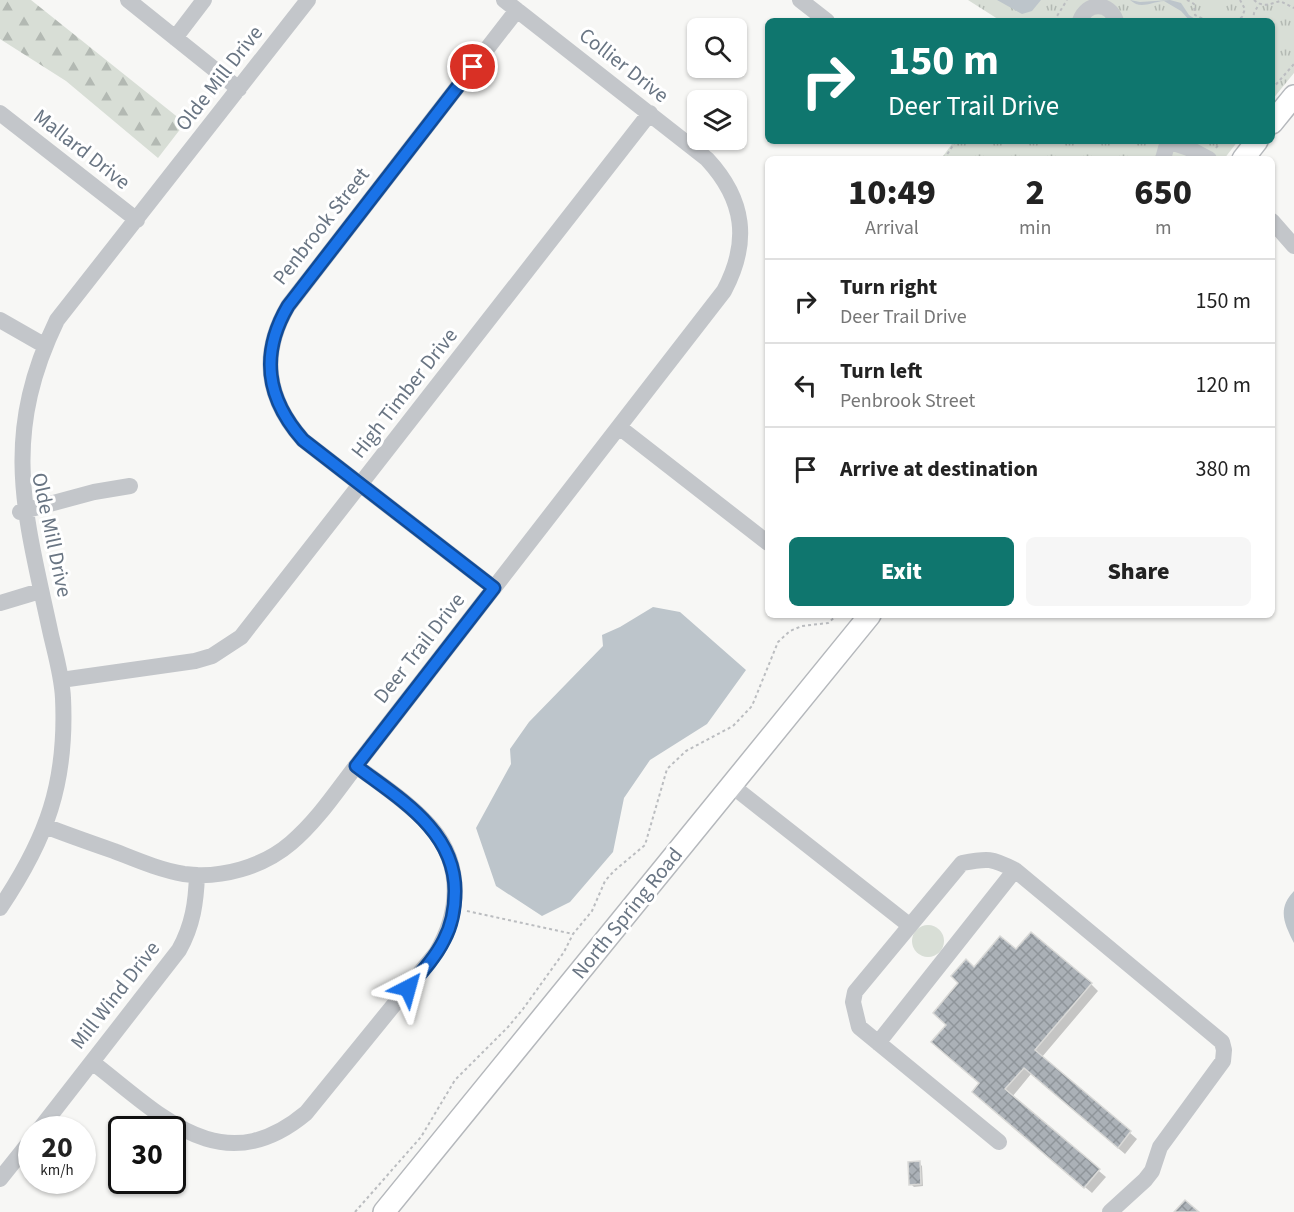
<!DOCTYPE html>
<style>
body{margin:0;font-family:"Source Sans 3",sans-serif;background:#f6f6f6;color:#222;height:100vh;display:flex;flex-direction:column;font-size:22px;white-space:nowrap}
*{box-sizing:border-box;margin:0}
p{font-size:20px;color:#767676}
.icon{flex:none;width:33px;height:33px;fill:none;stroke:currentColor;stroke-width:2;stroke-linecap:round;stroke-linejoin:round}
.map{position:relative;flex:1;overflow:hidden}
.side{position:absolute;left:765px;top:156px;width:510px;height:462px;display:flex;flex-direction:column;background:#fff;border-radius:9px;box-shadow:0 2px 4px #0004}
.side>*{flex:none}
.guide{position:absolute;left:765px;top:18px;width:510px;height:126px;border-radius:9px;box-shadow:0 2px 4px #0004;background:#0f766e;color:#fff;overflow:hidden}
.fabs{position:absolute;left:687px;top:18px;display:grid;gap:12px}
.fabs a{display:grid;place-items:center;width:60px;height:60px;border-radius:9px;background:#fff;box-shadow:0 2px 4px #0004;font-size:30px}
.speed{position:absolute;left:18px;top:1116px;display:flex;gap:12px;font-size:30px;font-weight:700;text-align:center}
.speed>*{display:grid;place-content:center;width:78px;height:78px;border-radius:50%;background:#fff;box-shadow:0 2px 4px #0004;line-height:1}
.speed small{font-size:15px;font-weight:400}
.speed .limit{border:3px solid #111;border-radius:9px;background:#fff;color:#111}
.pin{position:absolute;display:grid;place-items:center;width:51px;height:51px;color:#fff;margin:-26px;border:3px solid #fff;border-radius:50%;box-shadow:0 2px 6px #0007}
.me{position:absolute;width:66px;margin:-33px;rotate:39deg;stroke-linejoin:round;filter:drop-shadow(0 0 4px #0008)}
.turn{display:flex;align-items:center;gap:21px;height:126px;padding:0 24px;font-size:27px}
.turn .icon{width:78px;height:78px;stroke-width:2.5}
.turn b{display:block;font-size:42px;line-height:51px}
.eta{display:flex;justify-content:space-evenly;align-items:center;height:102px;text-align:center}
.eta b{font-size:36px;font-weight:800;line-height:42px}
.primary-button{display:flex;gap:12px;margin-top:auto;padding:12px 24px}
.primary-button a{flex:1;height:69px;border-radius:9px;background:#0f766e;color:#fff;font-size:24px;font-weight:800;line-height:69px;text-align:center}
.primary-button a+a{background:#f6f6f6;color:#222}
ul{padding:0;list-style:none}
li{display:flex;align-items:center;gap:18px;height:84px;padding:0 24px;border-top:2px solid #e0e0e0}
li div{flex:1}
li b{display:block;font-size:22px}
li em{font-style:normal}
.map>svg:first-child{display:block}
.green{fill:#d8ded6}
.forest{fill:url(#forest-firs)}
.park{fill:url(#park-tufts)}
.water{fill:#bdc5cb}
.shadow{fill:#0003}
.building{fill:url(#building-cross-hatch);stroke:#d9d9d7;stroke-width:1.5}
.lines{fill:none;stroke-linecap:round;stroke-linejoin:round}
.major-casing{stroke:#b5b8bc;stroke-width:24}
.path{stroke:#bbbdc0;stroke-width:2;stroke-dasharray:3 3;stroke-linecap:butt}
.minor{stroke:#c3c6ca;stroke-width:16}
.major{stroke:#fff;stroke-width:21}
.route-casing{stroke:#114b97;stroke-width:15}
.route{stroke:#1a73e8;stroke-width:10}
.labels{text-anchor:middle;stroke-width:6;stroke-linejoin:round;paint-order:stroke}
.street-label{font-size:21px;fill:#697583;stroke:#fff}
</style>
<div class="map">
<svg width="1294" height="1212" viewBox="0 0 1294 1212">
<defs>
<pattern id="forest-firs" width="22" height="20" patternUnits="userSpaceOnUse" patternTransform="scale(1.5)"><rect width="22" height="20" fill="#d8ded6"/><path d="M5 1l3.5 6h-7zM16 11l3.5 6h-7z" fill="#b3b9b3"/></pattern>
<pattern id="park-tufts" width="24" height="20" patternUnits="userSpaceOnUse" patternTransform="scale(1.5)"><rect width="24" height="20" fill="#d8ded6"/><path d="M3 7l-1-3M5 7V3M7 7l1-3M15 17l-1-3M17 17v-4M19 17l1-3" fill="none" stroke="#b3b9b3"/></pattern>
<pattern id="building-cross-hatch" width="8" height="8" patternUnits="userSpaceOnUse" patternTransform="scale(1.5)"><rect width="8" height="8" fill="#abb1b7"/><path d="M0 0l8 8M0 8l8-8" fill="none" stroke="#8f959a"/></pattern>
</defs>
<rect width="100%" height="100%" fill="#f7f7f5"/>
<path class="green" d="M912 941a16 16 0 1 1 32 0a16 16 0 1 1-32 0Z"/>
<path class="forest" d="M0,0H31L185,123L158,158L66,81L0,39Z"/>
<path class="park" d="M968,0H1294V73L1272,100V21H1001Z
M954,141H1238L1224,159H941Z"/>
<path class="water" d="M997,0H1041L1032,11L1022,14Z
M1130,0L1140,2L1170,0L1181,3L1189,15L1198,21H1190L1181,11L1164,1C1150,2 1141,10 1130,0Z
M653,607L680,612L746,670L707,724L650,760L624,798L613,852L570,902L542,916L496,886L476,828L511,764L510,749L529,722L603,646L602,635L620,627Z
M1294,891V943C1284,923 1277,909 1294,891Z"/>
<path class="shadow" d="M1016,951L1091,984L1098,991L1042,1057L1137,1139L1125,1154L1031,1074L1012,1097L1106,1177L1092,1193L981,1099V1084L948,1025L975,969Z
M919,1163L922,1166L923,1186L914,1187L911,1184Z"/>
<path class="building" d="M1031,932L1092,983L1035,1050L1131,1131L1118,1148L1024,1068L1005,1089L1100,1169L1084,1188L972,1092L979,1083L931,1042L946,1025L933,1013L958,983L951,976L966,959L974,967L1000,936L1016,949Z
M920,1161L921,1184L909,1185L908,1162Z
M1185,1200L1199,1212H1174Z"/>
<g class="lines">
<defs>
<path id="major" d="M1272,123L1294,96
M1243,159L1257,141
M384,1212L870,615"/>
</defs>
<use href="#major" class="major-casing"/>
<path class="path" d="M1187,0L1194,4L1195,15L1208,21
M1254,0C1263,8 1270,4 1280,1L1294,8
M1054,21L1067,0
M1235,21L1242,17L1245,9L1240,0
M1253,21L1254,13L1259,4
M1272,89L1294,64
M1216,148L1221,141
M944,159L956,141
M467,911L573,934
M355,1212L421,1137L455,1080L508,1027L523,1009L564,952L573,934L592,911L605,881L614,871L645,845L667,769L686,751L733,726L752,706L778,642L790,631L802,626L828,623L837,615"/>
<path class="minor" d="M128,0L239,89
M800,0L827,21
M1080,21C1087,1 1110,2 1116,21
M175,38L204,0
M0,113L137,220
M1167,141L1188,148L1209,159
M1163,159L1168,141
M1272,221L1294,246
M0,320L42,344
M619,427L768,543
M20,512L94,492L130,486
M494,588L303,440C266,398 260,354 288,306L517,10
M0,603L40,591
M61,680L195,661L212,656L241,637L650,113
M731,785L909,925
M45,826C68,835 91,843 114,851C137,860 160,870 184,874C221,879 263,867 291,843C317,821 336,792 356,766L724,291C750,242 745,200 707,159L504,0
M0,908C47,838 67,783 63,698C62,677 56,656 51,635C25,514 0,438 57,320L308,0
M878,1043L1015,870
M92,1062C160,1114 221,1184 306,1113L436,953C462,909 463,859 425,821C405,800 379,783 356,766
M39,1130L179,950C193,925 196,902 197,875
M999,1142L859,1027L853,1002L855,992L962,863C988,858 992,858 1015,870L1222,1042L1224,1050L1223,1061L1160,1147L1152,1171L1145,1180L1110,1212
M0,1179L32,1139"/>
<use href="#major" class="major"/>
</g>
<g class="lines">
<defs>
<path id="route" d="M408,988C421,973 435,958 444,940C452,925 455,908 455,891C455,830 398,798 356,766L494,588L303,440C266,398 260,354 288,306L473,67"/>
</defs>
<use href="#route" class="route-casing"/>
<use href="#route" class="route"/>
</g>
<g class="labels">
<g class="street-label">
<text transform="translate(624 65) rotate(38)" y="7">Collier Drive</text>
<text transform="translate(219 78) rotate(-52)" y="7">Olde Mill Drive</text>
<text transform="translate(82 149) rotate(38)" y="7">Mallard Drive</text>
<text transform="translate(321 226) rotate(-52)" y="7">Penbrook Street</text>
<text transform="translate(404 393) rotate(-52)" y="7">High Timber Drive</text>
<text transform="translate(52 535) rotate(78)" y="7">Olde Mill Drive</text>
<text transform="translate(419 648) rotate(-52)" y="7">Deer Trail Drive</text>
<text transform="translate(627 913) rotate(-51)" y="7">North Spring Road</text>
<text transform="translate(115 995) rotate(-52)" y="7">Mill Wind Drive</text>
</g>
</g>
</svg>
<div class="fabs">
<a><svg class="icon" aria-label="search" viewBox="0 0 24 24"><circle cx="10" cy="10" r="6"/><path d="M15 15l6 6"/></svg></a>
<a><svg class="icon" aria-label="layers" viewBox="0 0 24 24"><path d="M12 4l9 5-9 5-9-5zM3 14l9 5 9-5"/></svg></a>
</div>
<div class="speed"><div>20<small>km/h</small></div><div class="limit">30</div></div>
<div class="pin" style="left:473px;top:67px;background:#d93025"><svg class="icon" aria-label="arrive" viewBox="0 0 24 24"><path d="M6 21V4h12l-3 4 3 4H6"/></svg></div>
<svg class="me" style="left:408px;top:988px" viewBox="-20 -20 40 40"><path d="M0-17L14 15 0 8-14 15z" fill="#1a73e8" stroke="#fff" stroke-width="4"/></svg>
<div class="guide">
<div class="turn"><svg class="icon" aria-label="right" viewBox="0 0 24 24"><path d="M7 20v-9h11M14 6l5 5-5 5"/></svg><div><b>150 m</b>Deer Trail Drive</div></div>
</div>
<section class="side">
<div class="eta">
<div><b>10:49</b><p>Arrival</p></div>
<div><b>2</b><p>min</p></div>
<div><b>650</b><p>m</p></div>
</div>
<ul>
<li><svg class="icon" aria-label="right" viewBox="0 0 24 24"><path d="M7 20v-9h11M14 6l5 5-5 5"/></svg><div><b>Turn right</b><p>Deer Trail Drive</p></div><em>150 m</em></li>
<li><svg class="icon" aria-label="left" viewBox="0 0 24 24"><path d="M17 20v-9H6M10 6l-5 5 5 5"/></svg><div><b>Turn left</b><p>Penbrook Street</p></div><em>120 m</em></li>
<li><svg class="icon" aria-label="arrive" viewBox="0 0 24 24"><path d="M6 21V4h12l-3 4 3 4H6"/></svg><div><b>Arrive at destination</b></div><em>380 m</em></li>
</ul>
<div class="primary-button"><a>Exit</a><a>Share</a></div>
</section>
</div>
